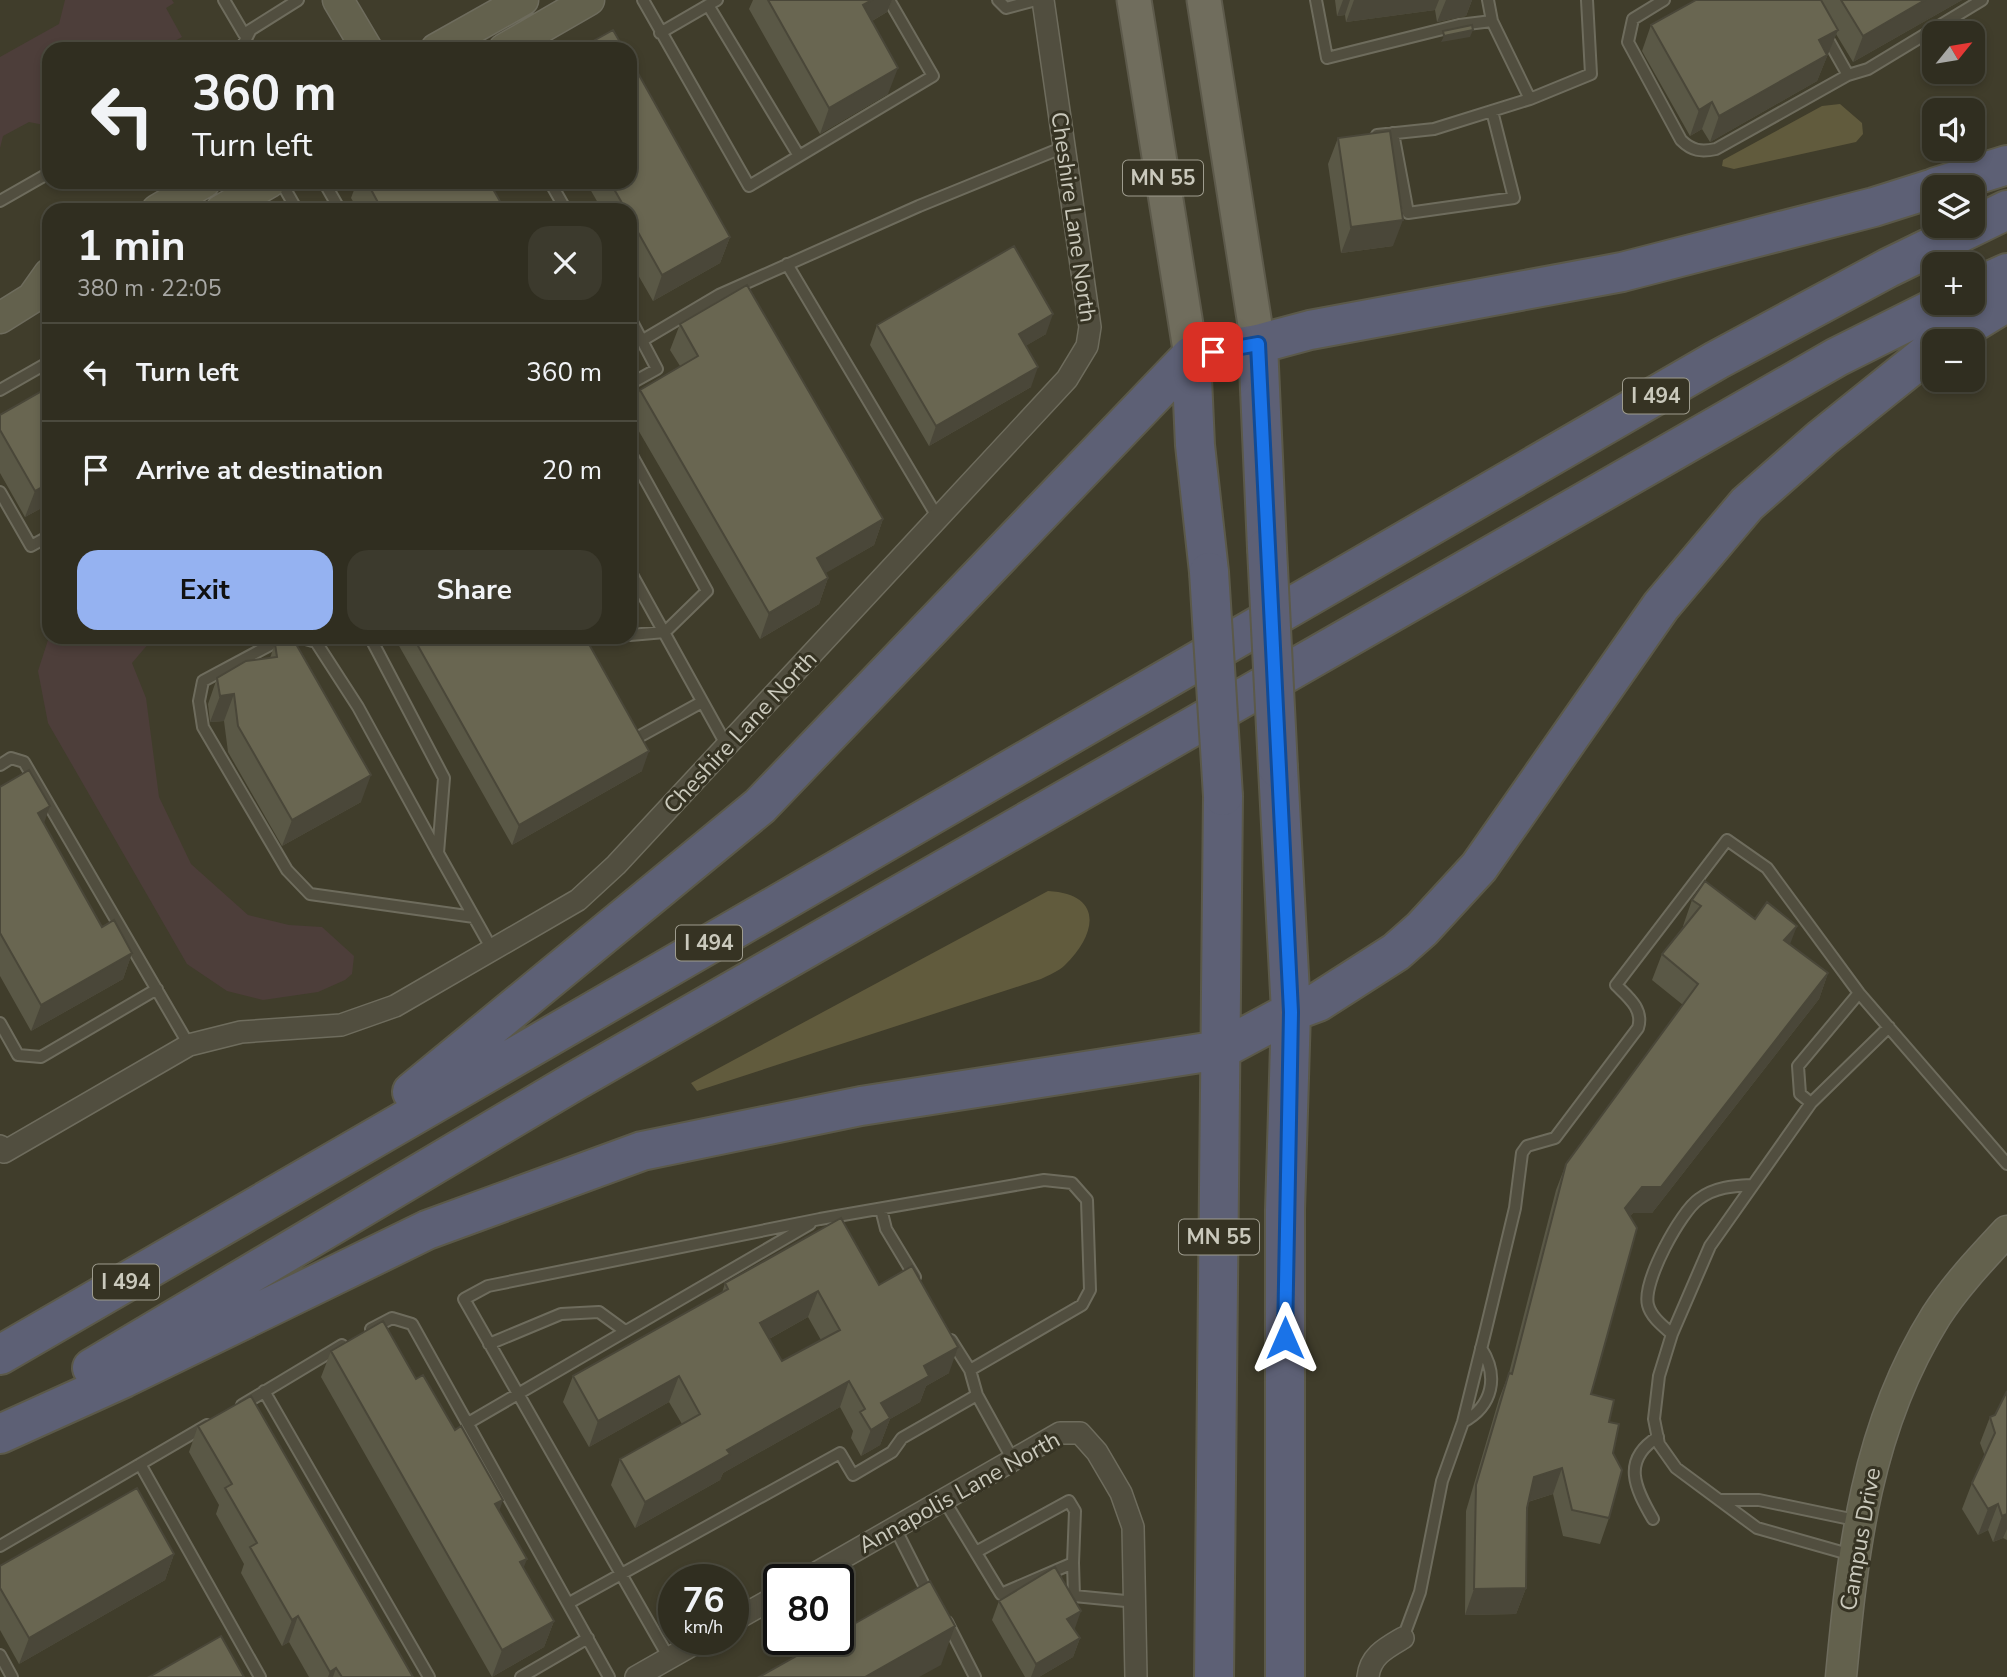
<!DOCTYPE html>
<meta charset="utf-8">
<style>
body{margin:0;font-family:"Nunito Sans",sans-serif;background:#3c3a2d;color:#f1f3f6;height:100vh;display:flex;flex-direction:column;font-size:26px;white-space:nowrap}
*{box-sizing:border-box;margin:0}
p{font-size:23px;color:#a8a8a5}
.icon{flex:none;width:38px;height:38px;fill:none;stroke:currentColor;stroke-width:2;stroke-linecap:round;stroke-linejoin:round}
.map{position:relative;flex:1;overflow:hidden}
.side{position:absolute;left:42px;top:203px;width:595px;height:441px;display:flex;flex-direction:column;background:#302e20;border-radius:21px;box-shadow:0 4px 10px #0003,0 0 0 2px #4b4a3e}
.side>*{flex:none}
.banner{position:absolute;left:42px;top:42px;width:595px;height:147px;border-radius:21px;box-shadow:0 4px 10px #0003,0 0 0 2px #4b4a3e;background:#302e20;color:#f1f3f6;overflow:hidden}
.needle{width:46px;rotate:60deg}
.tools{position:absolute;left:1922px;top:21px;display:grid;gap:14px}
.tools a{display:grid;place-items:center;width:63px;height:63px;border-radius:14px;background:#302e20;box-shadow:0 4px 10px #0003,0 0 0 2px #4b4a3e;font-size:35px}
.speed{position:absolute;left:658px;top:1564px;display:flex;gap:14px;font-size:35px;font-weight:700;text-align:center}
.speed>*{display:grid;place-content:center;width:91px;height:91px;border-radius:50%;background:#302e20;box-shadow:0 4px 10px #0003,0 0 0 2px #4b4a3e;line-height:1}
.speed small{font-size:18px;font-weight:400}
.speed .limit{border:4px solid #111;border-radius:10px;background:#fff;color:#111}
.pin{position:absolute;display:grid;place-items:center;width:60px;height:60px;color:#fff;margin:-30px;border-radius:14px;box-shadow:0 4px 10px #0006}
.me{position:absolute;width:77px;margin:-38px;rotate:0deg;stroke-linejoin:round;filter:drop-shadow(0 0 5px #0008)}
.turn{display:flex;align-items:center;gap:24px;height:147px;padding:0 35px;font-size:32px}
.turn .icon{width:91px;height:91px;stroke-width:2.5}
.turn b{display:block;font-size:49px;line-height:60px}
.round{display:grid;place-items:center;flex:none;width:74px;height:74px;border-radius:21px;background:#3c3a2d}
.overview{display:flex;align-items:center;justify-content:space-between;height:119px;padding:0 35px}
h1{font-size:42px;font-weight:700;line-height:52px}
.cta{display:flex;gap:14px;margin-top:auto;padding:14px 35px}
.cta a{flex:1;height:80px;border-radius:21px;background:#95b2f1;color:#111;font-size:28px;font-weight:700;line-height:80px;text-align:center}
.cta a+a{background:#3c3a2d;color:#f1f3f6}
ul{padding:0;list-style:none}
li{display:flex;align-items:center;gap:21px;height:98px;padding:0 35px;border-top:2px solid #4b4a3e}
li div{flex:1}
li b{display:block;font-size:26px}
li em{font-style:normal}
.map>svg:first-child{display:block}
.green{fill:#4d3e3a}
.water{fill:#615b3d}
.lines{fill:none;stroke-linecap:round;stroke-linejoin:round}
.lane-casing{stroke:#6e6c5d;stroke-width:14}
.street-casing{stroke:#6e6c5d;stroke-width:24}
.secondary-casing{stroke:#6e6c5d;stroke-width:33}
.primary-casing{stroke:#5d5a4b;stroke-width:37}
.highway-casing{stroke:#5b5949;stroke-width:42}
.lane{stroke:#514e3f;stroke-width:10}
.street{stroke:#514e3f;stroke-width:21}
.secondary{stroke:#63614d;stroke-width:30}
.primary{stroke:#706d5d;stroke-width:33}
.highway{stroke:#5d6075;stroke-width:38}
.highway-bridge-casing{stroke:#5b5949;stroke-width:42;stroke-linecap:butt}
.highway-bridge{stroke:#5d6075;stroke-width:38}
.wall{fill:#5a5846;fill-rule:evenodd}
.shaded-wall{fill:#4a4739}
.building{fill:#696651;stroke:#4a4739;stroke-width:2;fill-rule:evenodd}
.route-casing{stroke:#114b97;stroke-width:18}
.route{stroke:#1a73e8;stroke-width:12}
.labels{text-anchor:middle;stroke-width:6;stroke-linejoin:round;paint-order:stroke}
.shield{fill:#363323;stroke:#9e9c8e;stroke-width:2}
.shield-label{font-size:21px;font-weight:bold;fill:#cac9bc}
.street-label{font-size:23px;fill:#cac9bc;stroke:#363323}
</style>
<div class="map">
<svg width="2007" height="1677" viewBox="0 0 2007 1677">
<rect width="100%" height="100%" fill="#403d2b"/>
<path class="green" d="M65,0H172L174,3L166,8L182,37L160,49H49V126L29,122L3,136L0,148V57L59,24Z
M49,637H162L149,643L132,663L146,698L159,797L191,864L248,915L289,925L322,927L354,956L352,974L345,980L318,992L263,1000L227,991L187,964L48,723L38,671Z"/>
<path class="water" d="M1840,104L1862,123L1863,134L1856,142L1734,169L1722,166L1723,160L1822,106Z
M1048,891C1104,894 1097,934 1065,965C1059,971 1049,975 1041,979L697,1091L691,1083Z"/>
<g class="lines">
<defs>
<path id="lane" d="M224,0L244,34L298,0
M643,0L749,186L933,76L889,0
M998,0L1006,8L1036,0
M1316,0L1327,58L1459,25L1492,21L1530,99L1434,129L1377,135
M1488,0L1492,21
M1664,0L1633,19L1628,42L1681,140C1692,151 1701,152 1716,149L1848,75L1868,69L1982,0
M708,5L799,156
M660,33L717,0
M1826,36L1848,75
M241,49L250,31
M1530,99L1591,74L1587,0
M1393,133L1408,213L1514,198L1492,111
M281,182L297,210
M324,182L340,210
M550,182L566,210
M0,201L49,173
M787,264L938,518
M630,318L657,369L630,384
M643,340L719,295L919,206L1064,147
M0,390L49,362
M630,401L633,407L630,408
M630,452L707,591L665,632L630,635
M0,492L31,546L49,536
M630,571L727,746
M285,637L203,681L199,701L203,727L287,870L310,894L474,917
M299,637L316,642L358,707L438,853
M370,637L444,778L438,853L493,951
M642,735L702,702
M0,765L11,758L24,762L189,1045
M0,1023L18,1055L41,1057L157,989
M1811,1103L1800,1094L1798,1066L1859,993
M881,1209L886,1229L915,1277
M371,1329L392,1318L412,1324L609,1677
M1672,1334C1663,1326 1651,1317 1648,1305C1642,1282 1681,1211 1699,1199C1715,1187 1733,1186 1751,1185
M951,1340L970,1370
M489,1344L561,1314L599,1312L625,1331
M264,1391L429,1677
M242,1405L342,1345
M1463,1422C1493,1406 1499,1376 1481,1348
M468,1423L810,1224
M140,1464L260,1677
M944,1500L1001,1594L1073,1563L1075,1511L1069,1501L976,1552
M1719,1500H1759L1860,1521
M1653,1519C1635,1488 1621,1460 1658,1437
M895,1528L930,1597
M0,1546L207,1425
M1852,1555L1757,1528L1676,1468L1659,1444L1654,1419L1659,1376L1672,1334L1710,1246L1811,1103L1889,1027
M1073,1563L1074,1596L1136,1602
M569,1603L840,1453L853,1475L892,1452L902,1438L977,1395
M947,1622L975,1677
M1403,1638L1420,1592L1442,1481L1463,1422L1486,1329L1515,1208L1522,1153L1527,1146L1555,1138L1638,1028C1644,1009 1628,997 1616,985L1727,840L1767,868L1859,993L2007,1164
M0,1655L12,1677
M669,1658L464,1299L488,1286L820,1219L1044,1180L1072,1183L1087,1200L1090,1290L1082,1305L970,1370L977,1395L1013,1460
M521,1677L588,1638"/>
<path id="street" d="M0,1146L4,1152L189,1045L241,1032L341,1025L395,1006L578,900L616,865L1067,379L1087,346L1090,327L1043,0
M804,1580L1060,1433H1080L1097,1452L1121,1493L1133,1527L1136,1677
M733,1621L779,1595
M636,1677L701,1640
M1368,1677C1370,1656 1386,1648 1403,1638"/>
<path id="secondary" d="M338,0L367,49
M436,49L523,0
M504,49L589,0
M157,210L205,182
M221,210L270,182
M0,318L32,298L49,274
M1841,1677C1853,1549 1866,1428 1936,1316C1956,1285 1982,1258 2007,1231"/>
<path id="primary" d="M1134,0L1191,356
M1204,0L1258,344"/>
<path id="highway" d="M1936,187L2007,165
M1972,289L2007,273
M1943,341L2007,302
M1258,344L1267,548
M1191,356L1195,445L1209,572
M1278,768L1291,1012L1285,1210V1677
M412,1092L760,806L1191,356L1258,344L1310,330L1622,272L1874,207L1934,188
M0,1355L1717,360L1888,268L2007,210
M92,1368L575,1081L1837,357L1945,303
M0,1434L124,1378L427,1230L642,1151L861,1106L1220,1050L1291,1012L1318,1002L1396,952L1422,929L1479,867L1661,606L1747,504L1822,438L1934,348
M1214,1677L1223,796"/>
</defs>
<use href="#lane" class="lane-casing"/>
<use href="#street" class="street-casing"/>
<use href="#secondary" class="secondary-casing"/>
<use href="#primary" class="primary-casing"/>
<use href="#highway" class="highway-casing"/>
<use href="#lane" class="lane"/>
<use href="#street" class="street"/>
<use href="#secondary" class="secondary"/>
<use href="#primary" class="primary"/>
<use href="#highway" class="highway"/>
<defs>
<path id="highway-bridge" d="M1267,548L1278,768
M1209,572L1223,796"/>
</defs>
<use href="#highway-bridge" class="highway-bridge-casing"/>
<use href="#highway-bridge" class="highway-bridge"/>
</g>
<path class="wall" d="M753,0H892L887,12L872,21L888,94L820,134L749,9Z
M1335,0H1475H1472L1466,16L1437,22L1435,10L1346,22L1345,15L1337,16Z
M1696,0H1962L1853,62L1836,34L1817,81L1710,142L1702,129L1690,136L1642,51L1651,25Z
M1338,138L1393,246L1341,253L1328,164Z
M357,182H489L505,210H358L351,198Z
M586,182H630L730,237L720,263L653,301L630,261V210H602Z
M680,324L883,519L874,545L825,573L828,578L819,604L760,639L630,416L640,390L680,366L670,350Z
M877,325L1046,334L1025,346L1031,387L929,446L870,345Z
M0,415L49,504L25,517L0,473Z
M394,637H585L642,771L512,845Z
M275,644L361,802L282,846L228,752L224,721L210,722L208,704L217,678L270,658Z
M0,787L44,824L102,927L132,953L123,979L31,1031L0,976Z
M1692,900L1790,944L1828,973L1819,999L1652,1213H1633L1630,1216L1591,1394L1609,1422L1613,1453L1609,1518L1600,1544L1563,1536L1553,1494L1528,1502L1527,1508L1526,1588L1516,1614L1465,1615L1466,1511L1499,1399L1509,1373L1556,1190L1566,1164L1683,1005L1652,980L1662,954L1684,926H1683Z
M725,1283L879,1285L949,1373L926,1386L920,1402L890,1419L880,1445L861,1456L851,1438L853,1431L840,1407L723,1473L720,1480L635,1528L611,1485L620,1459L682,1424L669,1402L589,1447L563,1402L573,1376L722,1293ZM808,1317L821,1340L782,1361L769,1339Z
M331,1351L416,1379L499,1511L523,1568L554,1621L544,1647L492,1677L321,1377Z
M2007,1391V1540L2003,1538L1993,1542L1988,1530L1978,1535L1962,1509L1972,1483L1985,1456L1980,1443L1990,1417L1995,1415Z
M198,1426L413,1677H309L289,1642L282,1646L241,1573L244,1564L216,1514L219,1505L189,1452Z
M174,1554L165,1580L19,1664L0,1630V1566Z
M999,1601L1075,1630L1080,1638L1073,1657L1039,1677H1025L992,1620Z"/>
<path class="shaded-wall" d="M872,0H892L887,12L853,32L863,5Z
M1343,0H1350L1345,15L1337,16Z
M1354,0H1439L1435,10L1346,22Z
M1446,0H1475H1472L1466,16L1437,22Z
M1925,0H1962L1853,62L1863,36Z
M1473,30L1470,37L1441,42L1444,36Z
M1838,30L1817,81L1710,142L1719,116L1819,40Z
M898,68L888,94L820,134L829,108Z
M1712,102L1702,129L1690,136L1699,110Z
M1403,220L1393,246L1341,253L1351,227Z
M730,237L720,263L653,301L662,275Z
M1053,314L1046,334L1012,354L1019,334Z
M1038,367L1031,387L929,446L936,426Z
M49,483V504L25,517L35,491Z
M883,519L874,545L807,584L817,558Z
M828,578L819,604L760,639L769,613Z
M234,694L224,721L210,722L220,696Z
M649,751L642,771L512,845L519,825Z
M371,775L361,802L282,846L292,820Z
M50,806L41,832L38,813Z
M1797,926L1787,952L1784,940Z
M132,953L123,979L31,1031L41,1005Z
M1828,973L1819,999L1652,1213H1633L1615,1234L1625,1208Z
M818,1291L808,1317L751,1349L760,1323Z
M958,1347L949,1373L926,1386L920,1402L890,1419L880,1445L861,1456L881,1403L924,1366Z
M679,1376L669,1402L589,1447L598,1421Z
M849,1381L840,1407L723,1473L720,1480L635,1528L645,1502L727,1450Z
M1562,1468L1553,1494L1524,1503L1534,1477Z
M503,1500L494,1526L495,1504Z
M1998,1504L1988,1530L1978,1535L1988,1509Z
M2007,1514V1529L2003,1538L1993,1542L2002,1516Z
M174,1554L165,1580L19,1664L29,1638Z
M527,1559L517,1585L520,1562Z
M1526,1588L1516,1614L1465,1615L1474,1589Z
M1081,1611L1074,1631L1067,1619Z
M298,1616L289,1642L282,1646L292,1620Z
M554,1621L544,1647L492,1677L502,1650Z
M955,1626L941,1665L919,1677H865Z
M1080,1638L1073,1657L1039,1677H1031L1036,1664Z
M336,1668L333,1677H328L330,1672Z"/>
<path class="building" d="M768,0H872L863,5L898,68L829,108Z
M1696,0H1821L1838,30L1819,40L1827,55L1719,116L1712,102L1699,110L1651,25Z
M1841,0H1925L1863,36Z
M1472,25L1473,30L1444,36L1443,31Z
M613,30L624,49H579Z
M630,59L730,237L662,275L630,218V210H626L610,182H630Z
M1390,131L1403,220L1351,227L1338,138Z
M367,182H489L505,210H382Z
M1014,246L1053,314L1019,334L1038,367L936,426L877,325Z
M747,285L883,519L817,558L828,578L769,613L640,390L698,356L680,324Z
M49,387V483L35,491L0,430V415Z
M288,637H292L371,775L292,820L238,726L234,694L220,696L217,678L246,661L277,657L275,644Z
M413,637H585L649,751L519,825Z
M29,770L50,806L38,813L102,927L114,920L132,953L41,1005L0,933V787Z
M1705,881L1755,919L1767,902L1797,926L1784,940L1828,973L1661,1187H1642L1625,1208L1637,1228L1591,1394L1614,1400L1609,1422L1619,1424L1613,1453L1622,1470L1609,1518L1572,1510L1562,1468L1534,1477L1527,1508L1526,1588L1474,1589L1476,1485L1509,1373L1512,1374L1566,1164L1698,984L1662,954L1701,906L1692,900Z
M841,1218L879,1285L912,1266L958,1347L924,1366L929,1376L881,1403L890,1418L871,1430L860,1412L865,1409L849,1381L727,1450L730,1454L645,1502L620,1459L700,1414L679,1376L598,1421L573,1376L728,1289L725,1283ZM818,1291L840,1330L782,1361L760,1323Z
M383,1321L416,1379L423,1375L455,1430L461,1426L503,1500L495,1504L527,1559L520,1562L554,1621L502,1650L331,1351Z
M2007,1391V1514L2002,1516L1998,1504L1988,1509L1972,1483L1995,1433L1990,1417L1995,1415Z
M251,1396L413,1677H342L336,1668L330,1672L298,1616L292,1620L250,1547L257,1543L225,1488L232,1484L198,1426Z
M137,1488L174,1554L29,1638L0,1588V1566Z
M1055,1567L1081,1611L1067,1619L1080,1638L1036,1664L999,1601Z
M930,1581L955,1626L865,1677H759L825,1640H838V1633Z
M221,1636L244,1677H149Z"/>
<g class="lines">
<defs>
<path id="route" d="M1213,352L1258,344L1291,1012L1285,1338"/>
</defs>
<use href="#route" class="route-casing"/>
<use href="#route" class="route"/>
</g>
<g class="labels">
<g class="shield">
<rect x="1123" y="160.5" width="80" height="35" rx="5"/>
<rect x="1623" y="378.5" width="66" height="35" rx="5"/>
<rect x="676" y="925.5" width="66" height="35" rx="5"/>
<rect x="1179" y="1219.5" width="80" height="35" rx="5"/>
<rect x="93" y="1264.5" width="66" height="35" rx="5"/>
</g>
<g class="shield-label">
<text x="1163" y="185">MN 55</text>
<text x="1656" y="403">I 494</text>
<text x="709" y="950">I 494</text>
<text x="1219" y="1244">MN 55</text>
<text x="126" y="1289">I 494</text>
</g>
<g class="street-label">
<text transform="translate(1074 217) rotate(82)" y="8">Cheshire Lane North</text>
<text transform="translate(740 732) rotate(-47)" y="8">Cheshire Lane North</text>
<text transform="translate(959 1492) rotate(-29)" y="8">Annapolis Lane North</text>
<text transform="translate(1860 1539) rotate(-80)" y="8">Campus Drive</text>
</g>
</g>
</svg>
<div class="tools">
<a><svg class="needle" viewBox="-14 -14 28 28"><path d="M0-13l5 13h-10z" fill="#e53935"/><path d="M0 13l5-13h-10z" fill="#a8a8a5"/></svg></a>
<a><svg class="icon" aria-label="sound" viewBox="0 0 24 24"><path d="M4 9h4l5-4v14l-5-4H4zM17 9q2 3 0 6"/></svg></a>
<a><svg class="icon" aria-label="layers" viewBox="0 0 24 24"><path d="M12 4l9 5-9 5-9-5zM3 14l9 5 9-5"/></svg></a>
<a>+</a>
<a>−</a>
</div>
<div class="speed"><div>76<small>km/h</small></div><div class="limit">80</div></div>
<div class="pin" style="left:1213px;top:352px;background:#d93025"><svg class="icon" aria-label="arrive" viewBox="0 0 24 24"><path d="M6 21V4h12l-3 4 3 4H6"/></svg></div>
<svg class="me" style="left:1285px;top:1338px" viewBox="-20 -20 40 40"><path d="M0-17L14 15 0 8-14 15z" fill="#1a73e8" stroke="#fff" stroke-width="4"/></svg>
<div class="banner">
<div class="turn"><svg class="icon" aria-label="left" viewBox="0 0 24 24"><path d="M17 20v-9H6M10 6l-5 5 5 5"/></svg><div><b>360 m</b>Turn left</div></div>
</div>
<section class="side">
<div class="overview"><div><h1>1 min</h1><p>380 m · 22:05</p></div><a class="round"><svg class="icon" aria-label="close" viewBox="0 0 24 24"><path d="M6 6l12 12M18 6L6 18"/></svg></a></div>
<ul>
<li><svg class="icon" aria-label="left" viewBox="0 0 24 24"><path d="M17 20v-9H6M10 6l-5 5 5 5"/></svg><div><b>Turn left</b></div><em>360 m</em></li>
<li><svg class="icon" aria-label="arrive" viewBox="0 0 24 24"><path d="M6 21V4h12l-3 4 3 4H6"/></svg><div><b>Arrive at destination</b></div><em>20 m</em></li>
</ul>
<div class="cta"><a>Exit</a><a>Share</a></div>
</section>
</div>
